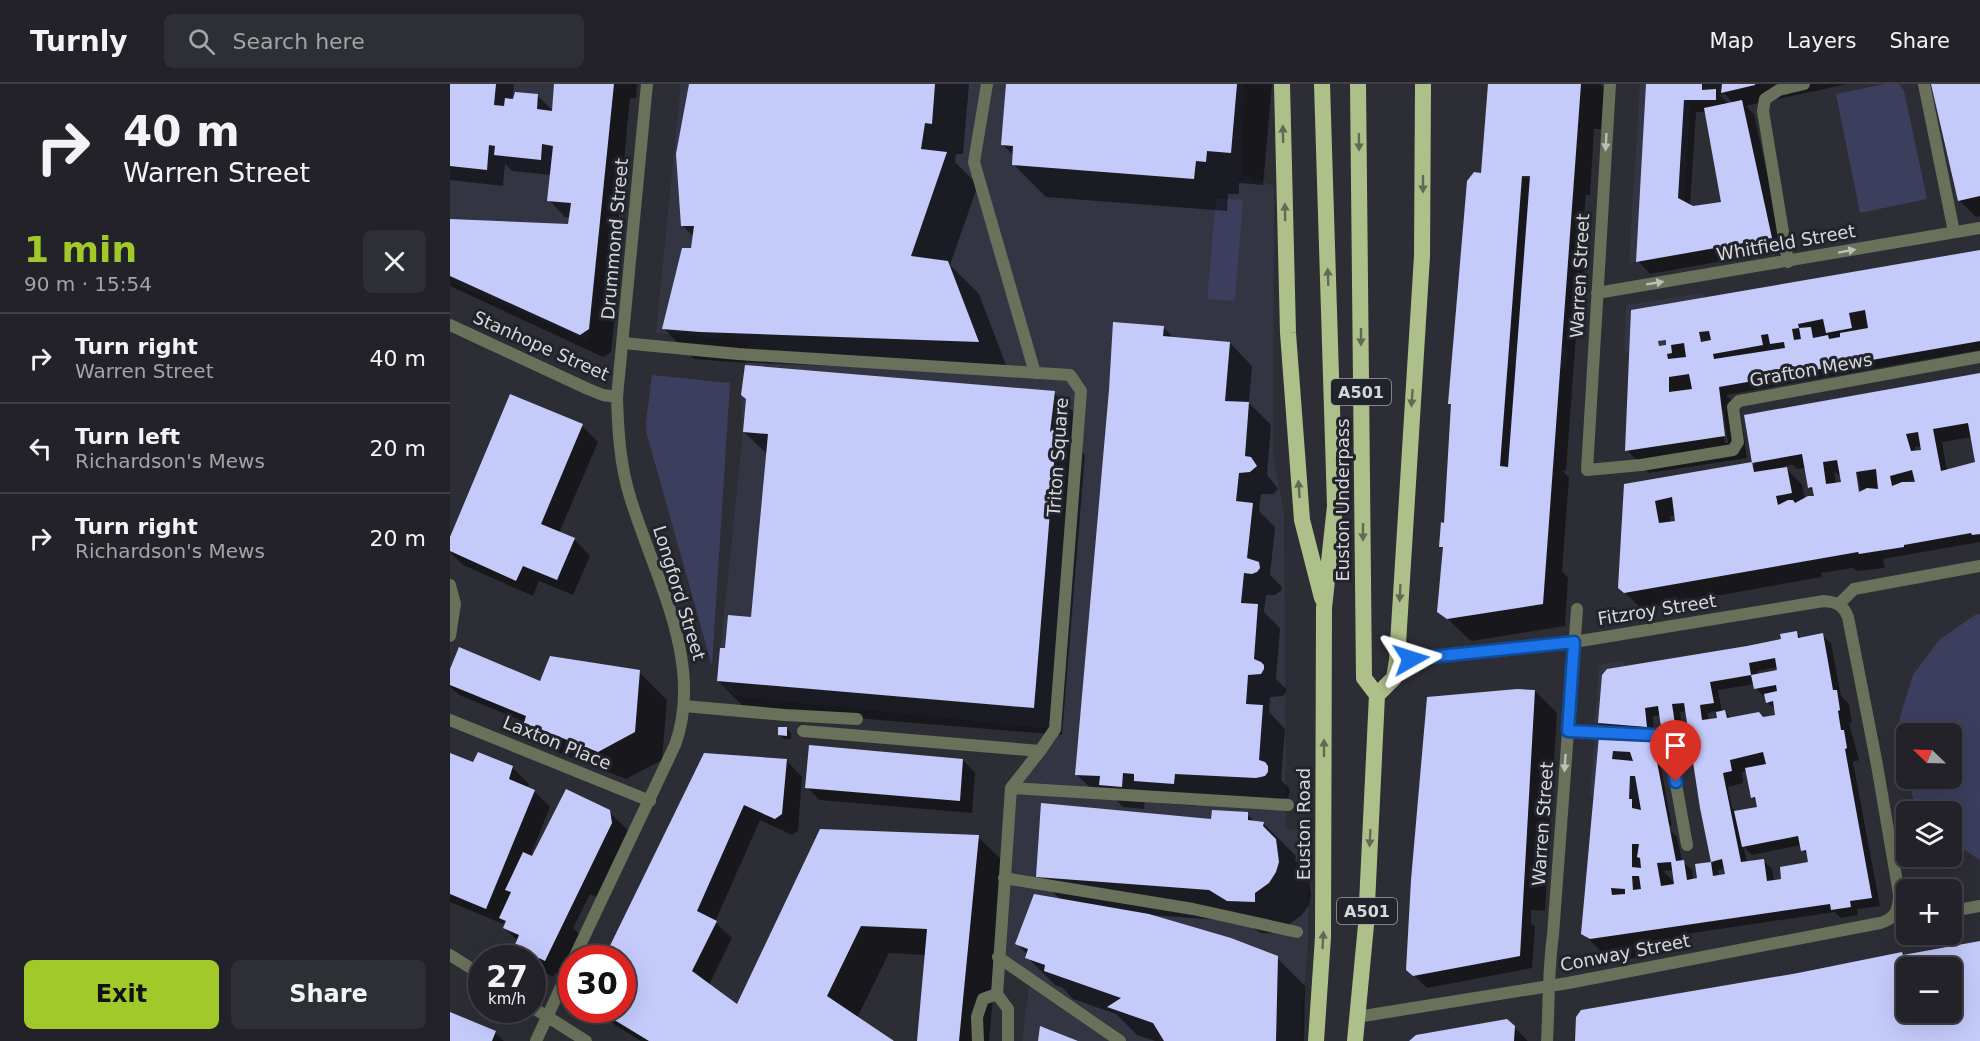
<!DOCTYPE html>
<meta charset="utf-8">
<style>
body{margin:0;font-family:"DejaVu Sans",sans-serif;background:#2e2f34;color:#f1f3f6;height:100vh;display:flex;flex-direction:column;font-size:22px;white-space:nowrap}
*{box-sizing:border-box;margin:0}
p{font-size:20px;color:#a2a4a8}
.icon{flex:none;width:33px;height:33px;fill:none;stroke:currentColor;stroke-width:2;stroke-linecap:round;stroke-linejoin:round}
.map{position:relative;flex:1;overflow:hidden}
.details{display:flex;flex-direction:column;background:#222228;width:450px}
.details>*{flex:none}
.guide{background:#222228;color:#f1f3f6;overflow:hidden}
.needle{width:39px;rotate:293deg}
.fabs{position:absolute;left:1446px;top:639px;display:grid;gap:12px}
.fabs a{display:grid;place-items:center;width:66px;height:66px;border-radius:9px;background:#222228;box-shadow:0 6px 24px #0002,0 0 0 2px #3f3f45;font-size:30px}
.speed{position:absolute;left:18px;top:861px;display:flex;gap:12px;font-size:30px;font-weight:700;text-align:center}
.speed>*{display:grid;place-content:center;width:78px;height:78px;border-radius:50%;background:#222228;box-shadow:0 6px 24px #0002,0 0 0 2px #3f3f45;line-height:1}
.speed small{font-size:15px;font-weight:400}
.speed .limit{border:9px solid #d22;background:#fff;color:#111}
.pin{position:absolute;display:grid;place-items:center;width:51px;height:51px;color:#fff;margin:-62px -26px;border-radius:50% 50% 50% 0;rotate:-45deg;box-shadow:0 0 6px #0007}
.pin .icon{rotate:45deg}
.me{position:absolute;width:66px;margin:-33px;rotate:84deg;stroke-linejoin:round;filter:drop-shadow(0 0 4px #0008)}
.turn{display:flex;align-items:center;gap:21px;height:126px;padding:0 24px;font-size:27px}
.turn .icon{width:78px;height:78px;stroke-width:2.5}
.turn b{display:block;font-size:42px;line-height:51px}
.round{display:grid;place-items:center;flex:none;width:63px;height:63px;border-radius:9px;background:#2e2f34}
.headline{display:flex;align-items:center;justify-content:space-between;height:102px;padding:0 24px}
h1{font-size:36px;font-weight:800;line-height:45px;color:#a1c929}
.button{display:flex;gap:12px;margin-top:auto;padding:12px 24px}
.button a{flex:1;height:69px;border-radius:9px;background:#a1c929;color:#111;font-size:24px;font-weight:800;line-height:69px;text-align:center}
.button a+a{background:#2e2f34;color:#f1f3f6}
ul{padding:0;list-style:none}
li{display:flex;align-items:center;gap:18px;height:90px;padding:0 24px;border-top:2px solid #3f3f45}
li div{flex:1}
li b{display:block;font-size:22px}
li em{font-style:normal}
header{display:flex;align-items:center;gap:36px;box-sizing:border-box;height:84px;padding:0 30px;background:#222228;border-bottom:2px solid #3f3f45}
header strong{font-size:28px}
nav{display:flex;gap:33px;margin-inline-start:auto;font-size:21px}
.search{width:420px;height:54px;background:#2e2f34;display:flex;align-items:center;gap:15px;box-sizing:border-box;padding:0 21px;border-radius:9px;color:#a2a4a8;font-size:22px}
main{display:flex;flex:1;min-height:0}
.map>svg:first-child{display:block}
.built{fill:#343542}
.green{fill:#3b3e5d}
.shadow{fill:#0007;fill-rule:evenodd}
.building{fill:#c4cafa;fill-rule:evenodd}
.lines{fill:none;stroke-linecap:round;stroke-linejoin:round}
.service{stroke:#69715a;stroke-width:12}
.pedestrian{stroke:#69715a;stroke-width:12}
.minor{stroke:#69715a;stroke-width:12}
.trunk{stroke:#aec08a;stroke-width:16}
.oneway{fill:#626a56}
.oneway2{fill:#bcbebc}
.route-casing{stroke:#114b97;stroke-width:15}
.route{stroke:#1a73e8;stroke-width:10}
.labels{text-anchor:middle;stroke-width:6;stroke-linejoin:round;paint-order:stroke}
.shield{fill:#23242b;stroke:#a1a2a7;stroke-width:1.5}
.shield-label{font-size:16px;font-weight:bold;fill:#d7d8dc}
.street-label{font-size:18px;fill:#d7d8dc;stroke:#23242b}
</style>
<header>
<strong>Turnly</strong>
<div class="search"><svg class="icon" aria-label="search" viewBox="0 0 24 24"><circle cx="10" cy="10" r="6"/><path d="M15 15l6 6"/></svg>Search here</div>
<nav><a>Map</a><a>Layers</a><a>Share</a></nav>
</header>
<main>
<section class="details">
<div class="guide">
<div class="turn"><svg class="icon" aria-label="right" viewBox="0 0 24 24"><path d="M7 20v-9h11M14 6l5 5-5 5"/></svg><div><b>40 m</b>Warren Street</div></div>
</div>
<div class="headline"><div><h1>1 min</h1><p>90 m · 15:54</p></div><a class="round"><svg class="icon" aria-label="close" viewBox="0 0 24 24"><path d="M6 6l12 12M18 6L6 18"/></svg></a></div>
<ul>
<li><svg class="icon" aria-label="right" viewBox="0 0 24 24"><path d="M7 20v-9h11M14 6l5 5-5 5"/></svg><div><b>Turn right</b><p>Warren Street</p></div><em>40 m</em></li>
<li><svg class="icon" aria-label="left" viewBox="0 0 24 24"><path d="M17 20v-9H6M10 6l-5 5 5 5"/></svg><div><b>Turn left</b><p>Richardson's Mews</p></div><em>20 m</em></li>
<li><svg class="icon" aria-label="right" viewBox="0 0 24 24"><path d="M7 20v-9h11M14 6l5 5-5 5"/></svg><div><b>Turn right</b><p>Richardson's Mews</p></div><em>20 m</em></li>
</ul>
<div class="button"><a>Exit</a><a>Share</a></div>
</section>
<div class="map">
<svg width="1530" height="957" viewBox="0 0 1530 957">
<rect width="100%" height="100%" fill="#2d2e35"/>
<path class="built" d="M0,0H164L139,257L0,198Z
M231,0H794L792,90L824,102L823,371L834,428L836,745L858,748V859L850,957H572L580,894L548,873L561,704L604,645L285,612L267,597L293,348L291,311L295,281L300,257L206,249Z
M1190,0H1309L1266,9V16H1240L1235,118L1227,132L1237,169L1179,179Z
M1253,209L1264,275L1234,259L1174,269L1176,221Z
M1060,258L1118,262L1116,284L1058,280Z
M1174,577L1184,642L1145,638L1149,583L1152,580Z
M1145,652L1180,668L1189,714L1179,715L1140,711Z"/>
<path class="green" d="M1435,0H1449L1454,7L1477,115L1410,129L1386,10Z
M766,114L793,116L785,217L757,215Z
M202,291L280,299L262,582L197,351L196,339Z
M1530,530V776L1502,758V728L1473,727L1465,719L1457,695L1502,694V650H1456V694L1450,677V633L1463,591L1489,556L1525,531Z"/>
<path class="shadow" d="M0,0H64L62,18L87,11L103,27L106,0H187L186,14H180L168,140L174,146L161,268L153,273L0,202V137L119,141L120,133H115L99,116L102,91L62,87L55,80L53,102L0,96Z
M240,0H519L513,70H506L505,78L528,101L500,181L529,210L559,289L282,278L244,275L213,244L243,165L244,153L232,141Z
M557,0H822L813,101L789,99V110H778L777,127L596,113L563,80L564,72L552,60Z
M1039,0H1150L1154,4L1151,45H1144L1140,111H1136L1134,131L1138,135L1130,252H1126L1116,387L1112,386L1119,394L1112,487L1118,494L1115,542L1021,557L989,527L994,465L991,462L996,441L1003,323L1000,320L1033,90ZM1081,91V94L1064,93Z
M1198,0H1397L1296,22L1304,30L1334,166L1200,190L1188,177ZM1275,10L1283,19L1279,20L1269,11ZM1246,28H1256L1273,119L1243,124L1240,122Z
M1482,0H1530V132L1526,133L1510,117Z
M1530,167V266L1276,311L1290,325L1297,374L1199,389L1177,366L1182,227ZM1217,254L1218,262L1207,264L1206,255ZM1270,326H1273L1278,359H1275Z
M713,243L725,255L780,259L802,282L799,319L821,341L817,391L828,405L823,410H811L809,427L825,443L820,491L831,502L832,506L825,511H816L814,528L830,544L826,595L836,605V608L833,612L820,613L819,628L835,645L831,696L840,705L838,714L829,716L747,712L746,722L707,719L695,711L694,725L673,723L663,713L649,712L626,690Z
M1530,291V458L1433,475L1435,484L1406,487L1403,484L1371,489L1372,493L1192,525L1170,504L1175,402L1302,380L1305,382L1296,332ZM1522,353L1526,379L1497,387L1492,358ZM1472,362L1473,367L1466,368L1465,363ZM1343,381L1347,385L1356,384L1359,403L1364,408L1365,414L1355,415L1352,401L1334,382ZM1403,381H1406L1411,410H1408ZM1384,387L1392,394L1393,399L1386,400ZM1466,395L1467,399L1456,398ZM1226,431L1228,441L1221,439L1220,432Z
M604,309L632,336L629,366L635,371L612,651L296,625L268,597L276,566L303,534L318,371L294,348Z
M132,342L148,358L109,449L124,455L140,472L123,511L89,497L83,512L13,481L0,468V457Z
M1347,549L1352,555L1372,551L1381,559L1391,612L1399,620L1402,639H1399L1409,676L1403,678L1430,822L1407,825L1408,831L1391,834L1385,828L1236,850L1238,866L1164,877L1155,872L1133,849L1150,654L1166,655L1149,639ZM1328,583V587L1308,591L1307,587ZM1305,600L1306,604L1314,613L1316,612L1317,618L1326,627L1327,633L1314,635H1282L1275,628H1272L1268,606ZM1236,627L1251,723L1263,779L1247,782L1248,795L1243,796L1242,786L1232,777L1227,753L1218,744V739L1222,743L1207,663L1203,659L1204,651L1203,632L1211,631L1213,642L1221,650L1233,648L1230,628ZM1267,627L1269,638L1259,637L1257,629ZM1297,687L1302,713L1308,719L1309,724L1286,728L1282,724L1278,703L1293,699L1292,688ZM1351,761L1353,766L1359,772L1360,779L1333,796L1324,798L1322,785L1313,776L1297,779L1293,762L1302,771ZM1275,784L1276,792L1269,793L1268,786ZM1224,786L1226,800L1213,787Z
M189,588L217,616L212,676L176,695L104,667L75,638L9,611L0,603V590L91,599Z
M1085,607L1107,629L1095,827L1081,826V839L1085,843L1082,884L977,904L957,885Z
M337,645L341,649V655H334L330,651Z
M0,670L24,680L62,683L79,700L77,704L84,707L100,723L80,773L89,777L159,728L182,750L157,818L140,810L123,844L131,852L112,892L105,889L104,893L87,885L82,881V874H76L66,863L68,857L55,844L57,839L54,837L53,840L0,818Z
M255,671L336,676L352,693L348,747L342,751L310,736L265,838L282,854L259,901L287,922L528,753L556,780L539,957H468L476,871L439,869L407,934L441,957H191L165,941L148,926H172V874H155Z
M513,676L525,689L522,729L369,716L357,703Z
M797,730L806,739H813L846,772L845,776L858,789L861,811L859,821L852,831L837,842V850L811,849L793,838L701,831L827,874L855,902L854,957H705L687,951L666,930L623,915L613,904L605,901L577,873L578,871L567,860L611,816L587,793L763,736Z
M1530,858V957H1126L1347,890L1452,869L1454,872ZM1456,884H1502V928H1456Z
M0,929L45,949L54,957H0Z
M1064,943L1078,957H963Z"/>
<path class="building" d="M0,0H46L44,21L54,22L55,14L63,15L65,8L88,10L87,25L102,27L104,0H164L139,245L130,251L0,192V135L118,140L121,119L97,117L103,62L92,60L91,76L44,71L45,62L39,61L37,86L0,82Z
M239,0H485L482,40L475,39L471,65L497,68L461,172L498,177L529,258L250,248L212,245L232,164H241L244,142H231L226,70Z
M556,0H787L781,69L757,67L756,78L746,77L744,95L562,81L563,62L551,61Z
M1038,0H1131L1093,520L997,535L987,528L993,463H989L991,438L994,439L1001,320H998L1017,97L1024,88L1031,89ZM1072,92H1080L1058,383L1050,382Z
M1196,0H1252V6L1266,5V16H1234L1228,114L1243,122L1271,118L1254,24L1292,16L1322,154L1186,178Z
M1272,0H1305V1L1271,9Z
M1481,0H1530V112L1508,117Z
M1530,166V257L1269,303L1275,352L1175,367L1181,226ZM1415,226L1418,244L1390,249V253L1379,255L1378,251L1363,254L1361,243L1349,244L1351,255L1344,256L1342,245L1349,244L1348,240L1373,235L1376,249L1402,244L1399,229ZM1259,247L1261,256L1251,258L1249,248ZM1318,250L1320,260L1334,258L1335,264L1264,275L1263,270L1313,261L1311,251ZM1216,256V261L1209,262L1208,257ZM1234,259L1236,273L1218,275L1217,270L1222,269L1221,261ZM1239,290L1242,305L1219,308V293Z
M663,238L714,242L713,252L780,258L775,317L799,318L795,372L801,373L807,382L800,388L789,389L786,417L803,419L797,474L809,478L810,484L807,488L802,490L794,489L791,519L808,520L804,575L811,578L814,581V585L811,590L798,591L796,620L813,621L809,676L815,678L818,682V688L815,692L806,694L725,690L724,700L684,697V690L673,689L672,703L649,701L650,692L625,691L659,306Z
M295,281L605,307L600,348L607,342L584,624L267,597L270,564H275L278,531L301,533L318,350L293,348L296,315L291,311Z
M1530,289V450L1522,451L1521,449L1454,461V463L1409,470L1408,468L1174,509L1168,504L1174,400L1302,378L1304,388L1337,383L1342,409L1326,412L1328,421L1338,416H1343L1345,419L1358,412H1364L1362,403L1358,404L1352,370L1302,379L1294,331ZM1518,339L1525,378L1491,387L1483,345ZM1468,348L1471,366L1461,367L1456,350ZM1387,376L1391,398L1376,400L1373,378ZM1426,385L1428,405L1417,404L1409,408L1406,388ZM1462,386L1465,398H1452L1442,402L1440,392ZM1222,413L1225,437L1209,439L1205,417Z
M60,310L133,340L91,440L125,454L107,496L73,482L66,497L0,467V453Z
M1347,547L1348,554L1373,549L1383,606H1387L1390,626L1388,627L1391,646H1394L1397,664L1395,665L1422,814L1400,817L1401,823L1381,826L1380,820L1140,855L1131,850L1149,652L1203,657L1226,777L1234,776L1237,796L1247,794L1245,780L1261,778L1250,724L1234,619L1222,620L1225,640L1211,643L1208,622L1195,624L1197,643L1148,639L1152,591L1157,585L1297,562L1331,555L1330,550ZM1325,574L1327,586L1301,591L1304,605L1326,601L1327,607L1314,610L1316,619L1323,617L1325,631L1313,633L1309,628L1277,634L1275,626L1266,628L1267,634L1252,636L1250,621L1264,619L1260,598L1301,591L1299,579ZM1163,667L1180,668L1183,677L1162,675ZM1313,668L1316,680L1295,684L1301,714L1305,713L1307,723L1284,727L1292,763L1348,752L1351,767L1356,766L1358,778L1330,783L1331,795L1317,797L1314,775L1291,778L1273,689L1282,687L1280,676ZM1180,692H1185L1191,726L1182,724V715H1179ZM1182,760H1189L1187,773L1190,774L1191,784L1182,783ZM1272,775L1275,790L1263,792L1261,778ZM1221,778L1224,800L1211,802L1207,779ZM1182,792H1189L1191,805L1183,806ZM1161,804L1175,805V810L1162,811Z
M9,563L90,597L100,572L190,586L185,648L148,668L74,639L76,632L0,601V585Z
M1067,605L1085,606L1070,872L963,892L956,886L961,796L977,613Z
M328,643H337V652L328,651Z
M359,661L513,675L510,717L355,704Z
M28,668L63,682L59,695L85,706L36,825L0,810V669L23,678Z
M254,669L337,675L332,730L325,735L294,721L247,827L267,837L242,887L287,920L370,745L529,751L509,957H467L477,845L411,842L377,912L444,957H199L148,926H172V874H154Z
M116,705L160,726L162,739L95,877L89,874L87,878L69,869L70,866L64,863L69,851L53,844L56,837L49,834L61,808L55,806L73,768L82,772Z
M591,719L761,735L762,726L798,728V736L814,738L813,742L826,755L829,778L826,788L819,799L805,809V818L777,817L759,806L586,793Z
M584,810L699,830L781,854L828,872L826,957H714L703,939L657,923L671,914L594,887L595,881L575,874L578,865L565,860Z
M1530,857V957H1125L1126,933L1131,926L1348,889L1452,868L1453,871ZM1456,884H1502V928H1456Z
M0,928L46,947L42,957H0Z
M1057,935L1065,942L1064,957H959L966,951Z
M590,942L628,957H588Z"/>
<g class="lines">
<path class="service" d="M1474,0L1504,148
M1338,178L1313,27L1315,15L1329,6L1354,0
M0,501L5,520L0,552
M234,622L335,631L407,635
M1118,647L1203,651L1218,656L1237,761"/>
<path class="pedestrian" d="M537,0L524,78L585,289
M173,259L288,270L620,291L631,307L605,645L590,667L353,647
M1389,520L1404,505L1530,482
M561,704L838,721
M554,794L743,825L847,848
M1502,827L1530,822
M1446,830L1456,831
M548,873L670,957
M547,910L561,704L590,667
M528,957L527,933L533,915L547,910L558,925V957"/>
<path class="minor" d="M1160,0L1137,386L1191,381L1283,366L1288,358L1283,323L1289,317L1530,273
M1147,209L1530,144
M0,241L138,305L153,311L167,313
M0,636L200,717
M0,871L32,891
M124,874L225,661C255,579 204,492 180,413C170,380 168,348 167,313L197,0
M82,923L136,957
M907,933L1118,899L1430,839C1445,835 1449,826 1449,810L1427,681L1398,533C1393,521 1387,518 1374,517L1124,558L947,576
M86,957L122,879
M1097,957C1099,922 1098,886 1103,851L1127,525"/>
<path class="trunk" d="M832,0L838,249L852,436L872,514
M908,0L914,594L927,611
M927,611L944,594L947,576L972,172L973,0
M866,957L873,853L874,524L885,422L872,0
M905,957L916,841L927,611"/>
</g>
<defs><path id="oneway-solid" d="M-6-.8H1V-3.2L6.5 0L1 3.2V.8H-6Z" transform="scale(1.5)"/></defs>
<g class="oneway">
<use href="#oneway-solid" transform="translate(833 50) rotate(-91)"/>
<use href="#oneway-solid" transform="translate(909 58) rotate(89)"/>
<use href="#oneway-solid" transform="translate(973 100) rotate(90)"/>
<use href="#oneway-solid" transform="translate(835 128) rotate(-91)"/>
<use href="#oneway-solid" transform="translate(878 193) rotate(-92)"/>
<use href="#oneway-solid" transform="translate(911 253) rotate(90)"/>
<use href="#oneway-solid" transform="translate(962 314) rotate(94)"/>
<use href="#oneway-solid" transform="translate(849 405) rotate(-94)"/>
<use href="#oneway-solid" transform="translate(913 448) rotate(90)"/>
<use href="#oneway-solid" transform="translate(950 509) rotate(93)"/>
<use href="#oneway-solid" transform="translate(874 664) rotate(-90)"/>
<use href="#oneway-solid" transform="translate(920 754) rotate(93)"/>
<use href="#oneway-solid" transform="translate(873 856) rotate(-87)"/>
</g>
<g class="oneway2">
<use href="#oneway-solid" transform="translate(1156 58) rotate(93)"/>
<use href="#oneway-solid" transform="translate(1397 167) rotate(-10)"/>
<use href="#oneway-solid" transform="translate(1205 199) rotate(-9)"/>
<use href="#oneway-solid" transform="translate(1115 679) rotate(94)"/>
</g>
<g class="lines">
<defs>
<path id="route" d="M961,575L1124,558L1118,647L1203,651L1218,656L1226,698"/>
</defs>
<use href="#route" class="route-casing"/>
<use href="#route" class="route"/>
</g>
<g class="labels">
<g class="shield">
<rect x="881" y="295" width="60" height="26" rx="4.5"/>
<rect x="887" y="814" width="60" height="26" rx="4.5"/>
</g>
<g class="shield-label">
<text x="911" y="314">A501</text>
<text x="917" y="833">A501</text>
</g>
<g class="street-label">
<text transform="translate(165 155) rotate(-85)" y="6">Drummond Street</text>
<text transform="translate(1336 159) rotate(-10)" y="6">Whitfield Street</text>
<text transform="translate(1130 192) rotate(-87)" y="6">Warren Street</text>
<text transform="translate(91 262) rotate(24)" y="6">Stanhope Street</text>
<text transform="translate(1361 286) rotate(-10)" y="6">Grafton Mews</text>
<text transform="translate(608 373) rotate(-86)" y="6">Triton Square</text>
<text transform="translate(893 416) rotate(-90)" y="6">Euston Underpass</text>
<text transform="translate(229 509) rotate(73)" y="6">Longford Street</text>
<text transform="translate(1207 526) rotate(-9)" y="6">Fitzroy Street</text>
<text transform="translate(107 659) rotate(22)" y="6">Laxton Place</text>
<text transform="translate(854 740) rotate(-90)" y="6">Euston Road</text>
<text transform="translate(1093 740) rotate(-86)" y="6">Warren Street</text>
<text transform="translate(1175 869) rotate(-11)" y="6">Conway Street</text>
</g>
</g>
</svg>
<div class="fabs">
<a><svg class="needle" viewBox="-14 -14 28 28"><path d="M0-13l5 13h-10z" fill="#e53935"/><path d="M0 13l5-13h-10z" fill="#a2a4a8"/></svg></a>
<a><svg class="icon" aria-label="layers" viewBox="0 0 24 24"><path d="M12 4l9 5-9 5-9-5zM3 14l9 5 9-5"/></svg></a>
<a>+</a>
<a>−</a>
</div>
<div class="speed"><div>27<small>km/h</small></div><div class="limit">30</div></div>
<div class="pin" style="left:1226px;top:698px;background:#d93025"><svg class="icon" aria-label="arrive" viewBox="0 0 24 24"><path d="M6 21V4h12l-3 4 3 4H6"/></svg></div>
<svg class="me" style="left:961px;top:575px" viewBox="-20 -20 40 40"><path d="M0-17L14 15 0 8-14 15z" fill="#1a73e8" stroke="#fff" stroke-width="4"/></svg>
</div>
</main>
